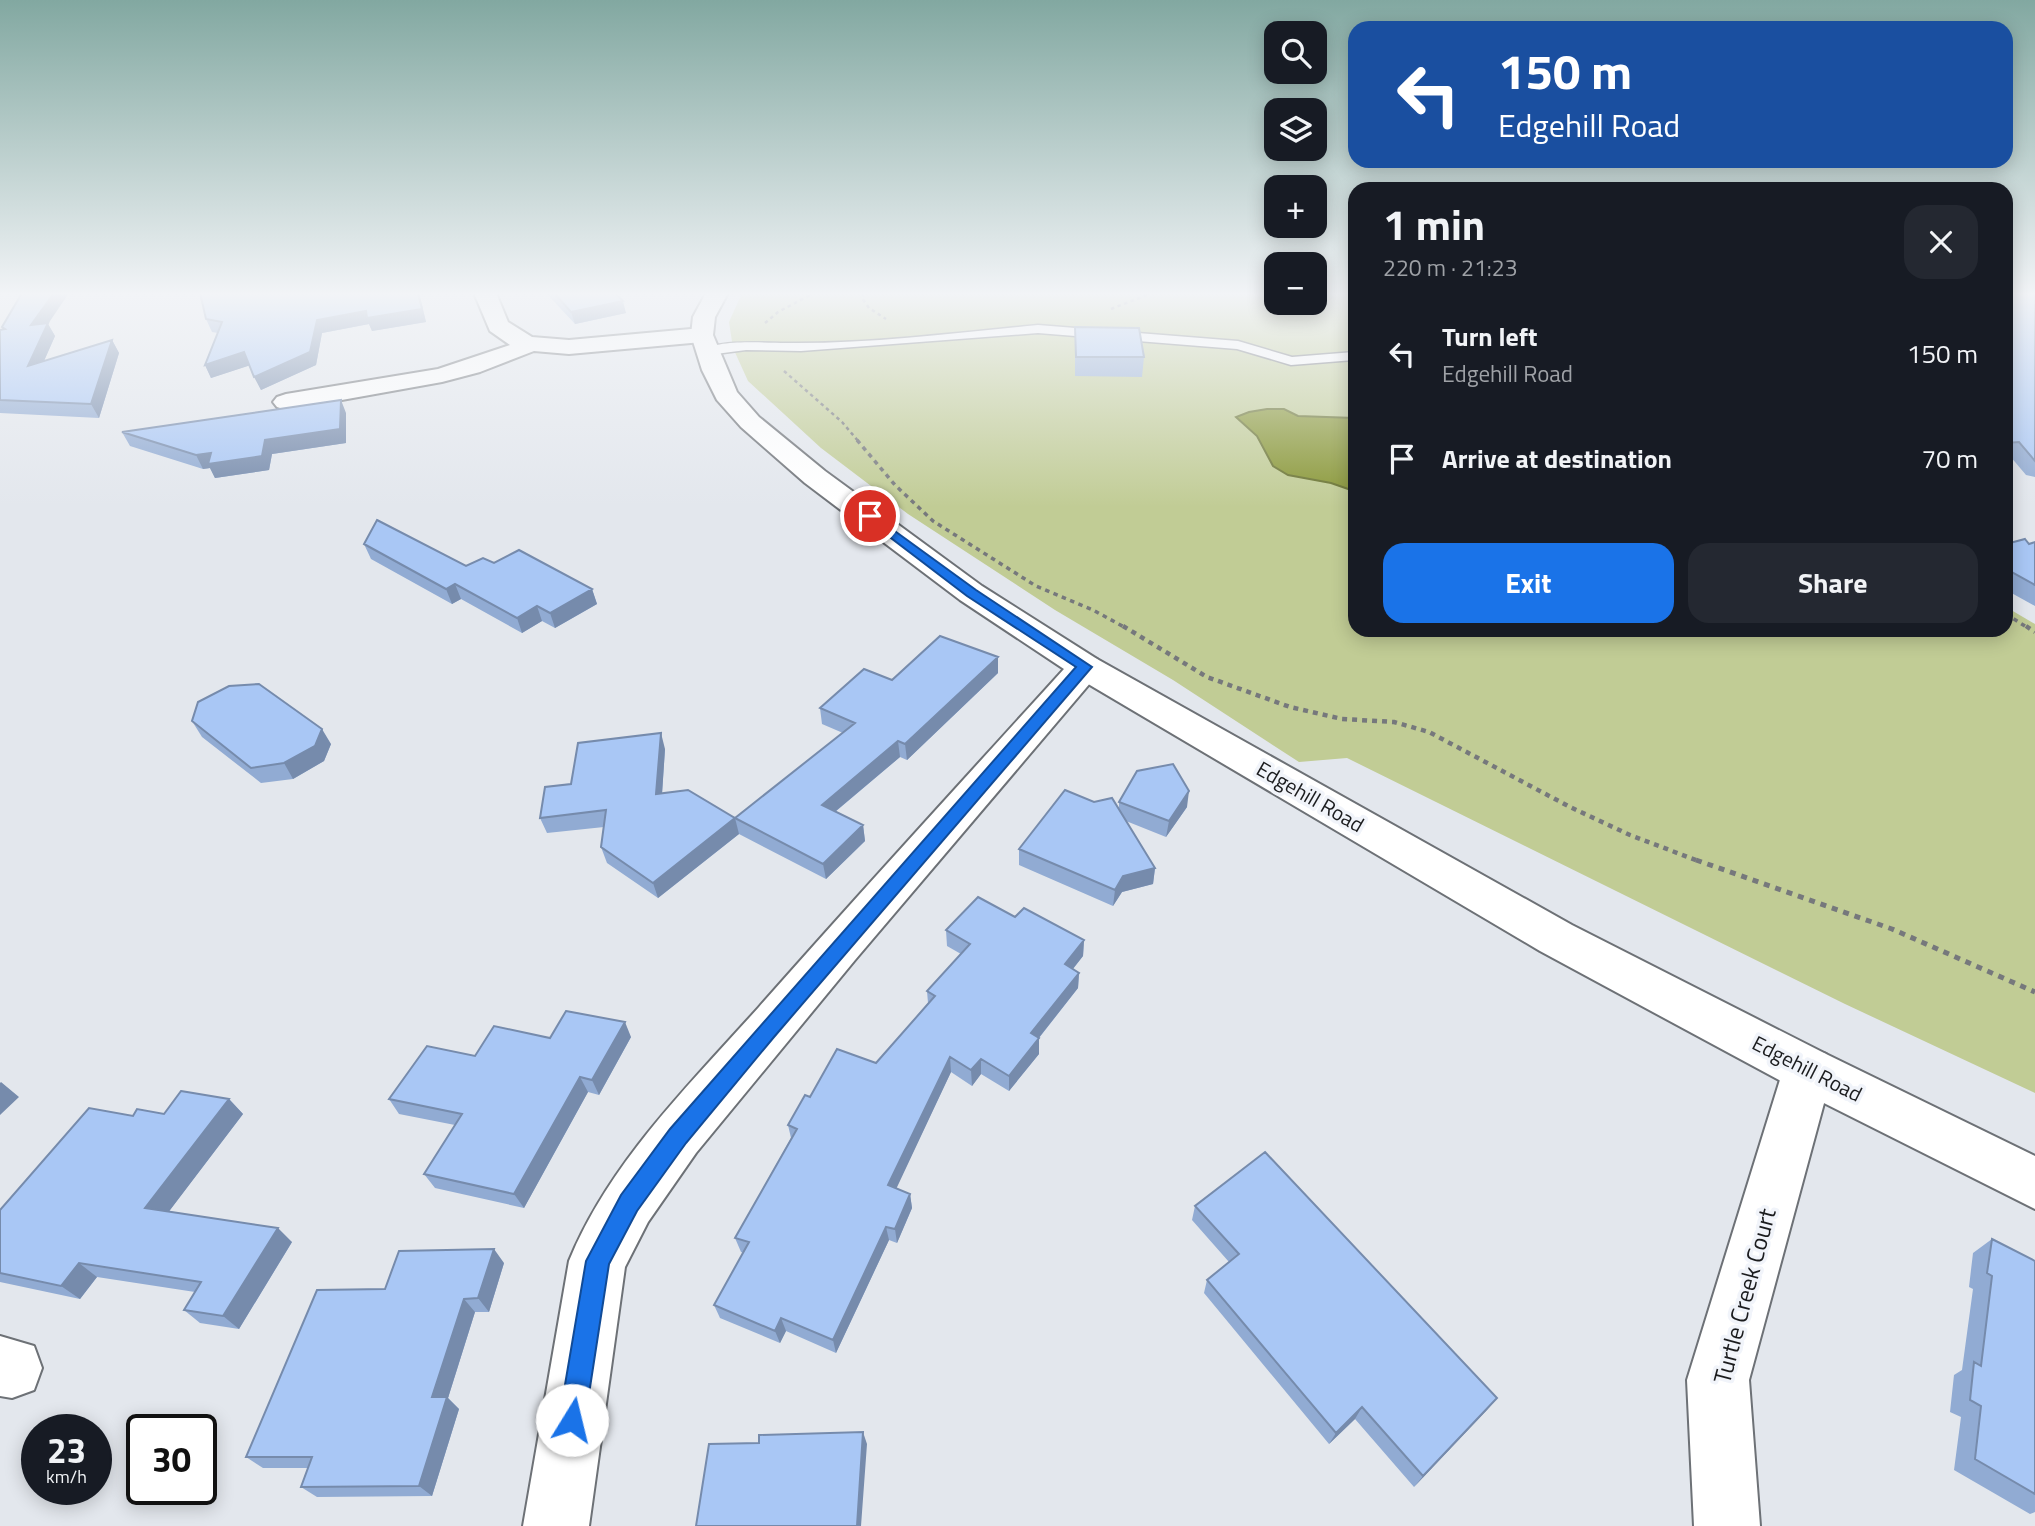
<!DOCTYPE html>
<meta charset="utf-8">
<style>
body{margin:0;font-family:"Titillium Web",sans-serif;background:#242831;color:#f1f3f6;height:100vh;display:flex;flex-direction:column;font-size:26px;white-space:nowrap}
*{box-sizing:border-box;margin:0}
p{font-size:23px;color:#9ea1a6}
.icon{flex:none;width:38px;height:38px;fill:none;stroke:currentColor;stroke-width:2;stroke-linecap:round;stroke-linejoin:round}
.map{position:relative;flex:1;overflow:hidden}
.sheet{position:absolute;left:1348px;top:182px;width:665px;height:455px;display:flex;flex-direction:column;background:#171b24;border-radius:21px;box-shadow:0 4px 18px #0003}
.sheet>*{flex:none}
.guide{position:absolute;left:1348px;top:21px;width:665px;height:147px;border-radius:21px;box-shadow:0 4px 18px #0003;background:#1a4fa0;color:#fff;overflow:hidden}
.tools{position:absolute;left:1264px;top:21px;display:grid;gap:14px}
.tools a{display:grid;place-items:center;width:63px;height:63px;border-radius:14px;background:#171b24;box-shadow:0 4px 18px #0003;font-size:35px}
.speed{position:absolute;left:21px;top:1414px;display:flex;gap:14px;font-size:35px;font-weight:700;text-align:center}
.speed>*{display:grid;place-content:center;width:91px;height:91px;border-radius:50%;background:#171b24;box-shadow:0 4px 18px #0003;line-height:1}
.speed small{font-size:18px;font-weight:400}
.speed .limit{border:4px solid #111;border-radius:10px;background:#fff;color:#111}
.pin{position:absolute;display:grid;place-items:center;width:60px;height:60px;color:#fff;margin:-30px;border:4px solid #fff;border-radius:50%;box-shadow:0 2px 7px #0007}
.me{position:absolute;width:77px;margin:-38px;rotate:9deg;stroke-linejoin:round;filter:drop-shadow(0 0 5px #0008)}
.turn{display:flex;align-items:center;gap:24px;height:147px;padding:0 35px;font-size:32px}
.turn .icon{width:91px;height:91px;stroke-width:2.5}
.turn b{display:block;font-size:49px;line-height:60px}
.round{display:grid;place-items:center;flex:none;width:74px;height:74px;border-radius:21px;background:#242831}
.summary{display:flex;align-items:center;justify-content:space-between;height:119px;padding:0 35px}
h1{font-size:42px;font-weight:700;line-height:52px}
.primary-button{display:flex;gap:14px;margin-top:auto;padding:14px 35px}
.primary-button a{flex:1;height:80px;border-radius:21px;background:#1a73e8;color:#fff;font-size:28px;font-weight:700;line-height:80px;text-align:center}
.primary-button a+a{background:#242831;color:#f1f3f6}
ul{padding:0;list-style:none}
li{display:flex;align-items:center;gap:21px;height:105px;padding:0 35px}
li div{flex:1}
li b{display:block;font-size:26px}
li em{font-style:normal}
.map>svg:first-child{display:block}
.green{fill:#c1cc95}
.water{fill:#899736;stroke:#68722f;stroke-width:2}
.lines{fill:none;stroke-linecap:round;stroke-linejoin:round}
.service-casing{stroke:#6d7176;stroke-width:3}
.minor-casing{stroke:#6d7176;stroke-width:4}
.tertiary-casing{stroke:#6d7176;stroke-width:4}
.path-far3{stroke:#76787c;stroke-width:2.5;stroke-dasharray:3.5 3.5;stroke-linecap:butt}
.path-far2{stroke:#76787c;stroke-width:3.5;stroke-dasharray:4.5 4.5;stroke-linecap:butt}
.path-far1{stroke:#76787c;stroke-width:4.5;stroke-dasharray:5 5;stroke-linecap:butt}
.path{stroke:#76787c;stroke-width:5;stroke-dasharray:6 6;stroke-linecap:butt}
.service{fill:#fff;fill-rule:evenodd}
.minor{fill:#fff;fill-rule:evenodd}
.tertiary{fill:#fff;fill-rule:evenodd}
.wall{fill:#91abd3}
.shaded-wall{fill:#768bac}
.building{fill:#a9c7f5;stroke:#768bac;stroke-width:2}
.route{fill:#1a73e8;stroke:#114b97;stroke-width:2}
.labels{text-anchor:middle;stroke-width:7;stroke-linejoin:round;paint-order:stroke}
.street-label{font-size:21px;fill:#1b1c1e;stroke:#f1f4fa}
.near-street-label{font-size:24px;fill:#1b1c1e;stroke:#f1f4fa}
</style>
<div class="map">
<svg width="2035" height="1526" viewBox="0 0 2035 1526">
<rect width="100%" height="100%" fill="#e3e7ed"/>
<path class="green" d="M742,293H1276V303H1314V293H1354V630H2006V607L2035,624V1093L1845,1004L1347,758L1299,762L1173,680L1055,610L908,514L821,448L748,381L733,348L729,322Z"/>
<path class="water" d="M1267,409H1284L1298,416L1354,418V491L1331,483L1288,475L1273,466L1257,436L1236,417L1249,412Z"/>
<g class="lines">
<defs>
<path id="service" d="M1038,325L1238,341L1292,357L1354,352V360L1291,365L1237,349L1038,333L801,351L746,350L708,355L702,351C717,339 766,343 786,343C870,344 955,333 1038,325Z"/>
<path id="minor" d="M474,293H496L508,322L532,337L569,340L702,328L710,330L713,335L710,340L702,342L569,354L534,351L480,372L442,382L286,410L277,407L273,402L277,397L286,394L438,369L510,345L490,331Z
M1085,656L1097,659L1102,667L1097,675L855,960L696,1153L648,1222L625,1267L589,1526H523L569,1261C609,1163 689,1085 759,1007C862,890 968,775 1073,659Z
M1808,1048L1826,1054L1833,1070L1749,1380L1760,1526H1694L1687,1380L1783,1070L1790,1054Z
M0,1336L34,1346L42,1368L34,1390L12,1398L0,1396Z"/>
<path id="tertiary" d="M706,293H728L715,317L713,335L737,392L759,417L825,471L982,586L1097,659L1572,925L1826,1054L2035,1156V1209L1790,1086L1540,951L1073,675L960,600L805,483L741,427L717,400L702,370L691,335L693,317Z"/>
</defs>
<use href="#service" class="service-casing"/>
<use href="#minor" class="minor-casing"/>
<use href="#tertiary" class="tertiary-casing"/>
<path class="path-far3" d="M864,293L862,298L869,308L886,319
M1111,309L1152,293
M765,323L778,312L814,293
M784,371L842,422L859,442"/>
<path class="path-far2" d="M857,440L895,485L933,521L1036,586L1093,610L1126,628
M2006,614L2028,628"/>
<path class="path-far1" d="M1123,626L1207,677L1290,707L1342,719L1394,722L1429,732L1570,807L1630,835L1701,862
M2026,626L2035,632"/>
<path class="path" d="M1696,860L1892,929L2035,992"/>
<use href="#service" class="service"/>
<use href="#minor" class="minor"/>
<use href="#tertiary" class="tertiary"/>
</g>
<path class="wall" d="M200,293H419L426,322L372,331L369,324L322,333L316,365L261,390L250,365L211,378L205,365L218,333L212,332L206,319Z
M546,293H615L626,313L575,324Z
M2006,293H2035V477L2026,475L2010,456H2006Z
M48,324L55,336L44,361L112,340L119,353L99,418L0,413V330L3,329L2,327Z
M1075,327L1144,357L1142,377L1075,376Z
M346,413V443L272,454L269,470L215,478L210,468L203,469L130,446L122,432Z
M2035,542V606L2006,590V544H2029Z
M364,544L466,566L494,563L592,589L597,604L555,628L542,621L522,633L461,599L452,604L371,559Z
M998,673L907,760L900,757L835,812L863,825L865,841L826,879L739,834L658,898L607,863L601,847L604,827L547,833L540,818L571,784L665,749L662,793L735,818L843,733L822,724L820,708L892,680Z
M192,721L331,744L324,761L293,779L261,783L202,737Z
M1094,802L1119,808V802L1187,807L1166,837L1126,821L1155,868L1153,884L1122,892L1113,906L1019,865V849Z
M1015,917L1084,940L1083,956L1073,969L1079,973L1078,988L1039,1038V1054L1009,1091L981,1074L972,1086L951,1072L896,1188L910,1194L912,1208L897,1243L889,1240L836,1353L786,1331L780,1343L720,1318L714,1305L744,1253L741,1252L735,1238L791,1138L788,1125L810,1097L876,1063L928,1003L927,991L961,954L947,946L946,930Z
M631,1037L599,1095L588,1092L524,1208L435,1188L424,1174L455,1125L399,1114L389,1099L475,1056L550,1038Z
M229,1099L243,1114L169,1211L292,1242L239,1329L200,1323L184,1310L195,1292L97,1277L80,1299L0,1282V1210L133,1116L164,1114Z
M1195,1206L1497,1398L1414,1487L1355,1419L1329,1444L1204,1293L1207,1280L1229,1262L1192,1220Z
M1992,1239L2035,1261V1512L2030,1514L1954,1470L1961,1417L1950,1412L1954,1375L1962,1370L1973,1289L1969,1287L1973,1253Z
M504,1263L489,1312H475L448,1398L459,1409L432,1496L317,1497L301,1487L308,1468H263L246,1457L385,1289Z"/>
<path class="shaded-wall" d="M54,293H69L48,324L55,336L36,379L28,366L31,325Z
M419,293L426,322L372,331L369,324L322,333L316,365L261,390L254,377L317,320Z
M623,301L626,313L575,324L571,312Z
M112,340L119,353L99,418L91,404Z
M244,352L251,365L211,378L205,365Z
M341,400L346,413V443L272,454L269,470L215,478L210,468L203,469L196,455L211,453L265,440Z
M455,584L461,599L452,604L446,589Z
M592,589L597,604L555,628L550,613Z
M537,606L542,621L522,633L517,618Z
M998,657V673L907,760L905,744Z
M322,729L331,744L324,761L293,779L284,763Z
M661,733L665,749L661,810L656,794Z
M898,741L900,757L824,821L822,805Z
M1189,791L1187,807L1166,837L1169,821Z
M735,818L739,834L658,898L653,883Z
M863,825L865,841L826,879L823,864Z
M1155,868L1153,884L1122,892L1113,906L1115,890L1123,876Z
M1084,940L1083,956L1064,980L1065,964Z
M1079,973L1078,988L1030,1049L1031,1033Z
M625,1022L631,1037L599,1095L592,1080Z
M1039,1038V1054L1009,1091V1076Z
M950,1057L951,1072L891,1200L888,1185Z
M981,1059V1074L972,1086L971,1070Z
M580,1077L588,1092L524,1208L514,1194Z
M1,1082L19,1097L0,1115V1083Z
M229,1099L243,1114L161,1222L145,1208Z
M910,1194L912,1208L897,1243L895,1229Z
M886,1227L889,1240L836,1353L833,1340Z
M278,1228L292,1242L239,1329L223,1316Z
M494,1249L504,1263L489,1312L478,1298Z
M79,1263L97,1277L80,1299L61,1286Z
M464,1299L475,1312L448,1398L459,1409L432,1496L419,1486L432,1397Z
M781,1318L786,1331L780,1343L775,1331Z
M1497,1398L1487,1410L1414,1487L1423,1476Z
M1362,1407L1355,1419L1329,1444L1336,1433Z
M863,1432L867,1444L861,1526H857Z"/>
<path class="building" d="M22,293H54L31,325L48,323L28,366L112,340L91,404L0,400V330L5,329L2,327Z
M200,293H418L422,309L367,318L366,311L317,320L310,352L254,377L244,352L205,365L222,322L206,319Z
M554,293H615L623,301L571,312Z
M2006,293H2035V461L2019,442L2006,443Z
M1075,327L1139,328L1144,357H1076Z
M341,400L340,429L265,440L262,456L208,464L211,453L196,455L122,432Z
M377,520L466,566L483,558L494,563L519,550L592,589L550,613L537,606L517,618L455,584L446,589L364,544Z
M2025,539L2029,544L2035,542V585L2006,569V544Z
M940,636L998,657L905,744L898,741L822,805L863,825L823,864L735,818L653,883L601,847L606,810L540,818L545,787L571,784L578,743L661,733L656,794L688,790L735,818L855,723L820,708L864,669L892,680Z
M259,684L322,729L315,746L284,763L251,768L192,721L198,702L229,686Z
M1173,764L1189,791L1169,821L1119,802L1137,771Z
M1065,790L1094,802L1112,798L1155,868L1123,876L1115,890L1019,849Z
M978,897L1015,917L1024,908L1084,940L1065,964L1079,973L1031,1033L1039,1038L1009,1076L981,1059L971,1070L950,1057L888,1185L910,1194L895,1229L886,1227L833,1340L781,1318L775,1331L714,1305L749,1242L735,1238L797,1129L788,1125L805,1095L810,1097L837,1049L876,1063L935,996L927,991L970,944L946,930Z
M566,1011L625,1022L592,1080L580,1077L514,1194L424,1174L462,1114L389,1099L427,1046L475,1056L494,1026L550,1038Z
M181,1091L229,1099L145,1208L278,1228L223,1316L184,1310L201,1282L79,1263L61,1286L0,1273V1210L89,1108L133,1116L137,1109L164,1114Z
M1265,1152L1497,1398L1423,1476L1362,1407L1336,1433L1207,1280L1239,1254L1195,1206Z
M1992,1239L2035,1261V1494L1975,1459L1981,1406L1970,1400L1974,1362L1981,1366L1992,1276L1987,1273Z
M494,1249L478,1298L464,1299L432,1397H447L419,1486L301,1487L312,1457H246L317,1290L385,1289L399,1251Z
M863,1432L857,1526H696L709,1444L759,1443V1435Z"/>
<linearGradient id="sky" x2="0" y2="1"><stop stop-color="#82a8a1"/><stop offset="0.58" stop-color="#f2f4f7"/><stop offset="1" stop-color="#f2f4f7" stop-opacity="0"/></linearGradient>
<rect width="2035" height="507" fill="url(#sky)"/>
<path class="route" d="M870,513L976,590L1092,667L774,1037L686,1143L637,1211L609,1264L585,1420L582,1429L572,1433L563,1429L559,1420L586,1261L621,1195L670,1129L1076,667L967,596L866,519L864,516Z"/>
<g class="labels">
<g class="street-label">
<text transform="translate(1310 797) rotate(30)" y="7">Edgehill Road</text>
<text transform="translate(1807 1069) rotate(27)" y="7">Edgehill Road</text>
</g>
<g class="near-street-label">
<text transform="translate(1745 1296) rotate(-75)" y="8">Turtle Creek Court</text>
</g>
</g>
</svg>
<div class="tools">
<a><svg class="icon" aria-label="search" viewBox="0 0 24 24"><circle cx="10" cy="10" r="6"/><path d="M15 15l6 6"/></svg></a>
<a><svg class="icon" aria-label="layers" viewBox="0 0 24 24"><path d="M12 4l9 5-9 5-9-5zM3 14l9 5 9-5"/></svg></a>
<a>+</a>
<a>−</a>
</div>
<div class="speed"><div>23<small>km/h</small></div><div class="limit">30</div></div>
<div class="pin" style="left:870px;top:516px;background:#d93025"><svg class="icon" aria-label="arrive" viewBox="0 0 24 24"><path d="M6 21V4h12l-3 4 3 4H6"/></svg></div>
<svg class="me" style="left:572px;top:1420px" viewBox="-20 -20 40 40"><circle r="19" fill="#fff"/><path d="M0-13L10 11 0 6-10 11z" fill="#1a73e8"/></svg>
<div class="guide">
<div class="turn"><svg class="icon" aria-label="left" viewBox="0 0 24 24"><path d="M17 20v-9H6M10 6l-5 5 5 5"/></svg><div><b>150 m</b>Edgehill Road</div></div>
</div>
<section class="sheet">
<div class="summary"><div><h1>1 min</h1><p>220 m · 21:23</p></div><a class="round"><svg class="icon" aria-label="close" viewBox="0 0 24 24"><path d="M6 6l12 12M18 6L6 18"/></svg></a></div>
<ul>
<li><svg class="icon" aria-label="left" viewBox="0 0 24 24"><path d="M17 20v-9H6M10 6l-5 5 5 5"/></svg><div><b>Turn left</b><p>Edgehill Road</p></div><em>150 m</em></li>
<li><svg class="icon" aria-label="arrive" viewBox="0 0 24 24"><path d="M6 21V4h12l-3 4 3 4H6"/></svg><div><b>Arrive at destination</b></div><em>70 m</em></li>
</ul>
<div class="primary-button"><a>Exit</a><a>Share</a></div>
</section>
</div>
